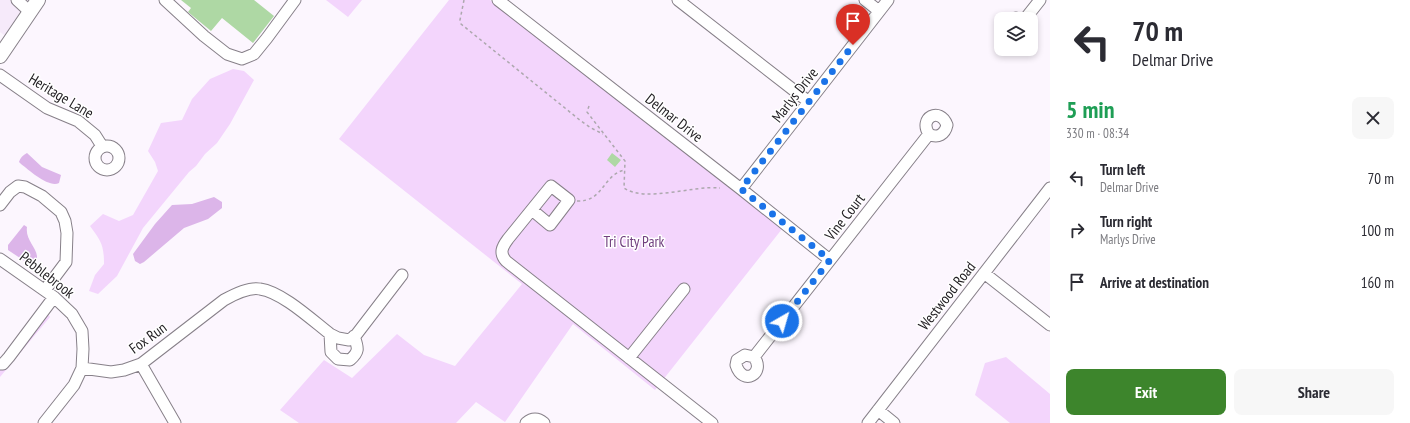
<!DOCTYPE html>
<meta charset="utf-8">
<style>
body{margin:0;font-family:"PT Sans Narrow",sans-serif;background:#f7f7f7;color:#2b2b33;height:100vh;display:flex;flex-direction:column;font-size:15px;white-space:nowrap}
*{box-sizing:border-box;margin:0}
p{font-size:13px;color:#7c7c81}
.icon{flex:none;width:22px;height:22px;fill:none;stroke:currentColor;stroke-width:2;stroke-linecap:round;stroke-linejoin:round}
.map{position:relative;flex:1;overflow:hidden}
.sheet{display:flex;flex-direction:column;background:#fff;width:360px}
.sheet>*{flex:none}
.hud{background:#fff;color:#2b2b33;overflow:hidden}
.tools{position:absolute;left:994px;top:12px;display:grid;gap:8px}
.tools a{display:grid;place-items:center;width:44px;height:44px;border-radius:8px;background:#fff;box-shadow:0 2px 6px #0003;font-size:20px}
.pin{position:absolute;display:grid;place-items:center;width:34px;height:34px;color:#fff;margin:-41px -17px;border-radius:50% 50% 50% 0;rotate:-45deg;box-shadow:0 0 4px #0007}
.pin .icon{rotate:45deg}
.me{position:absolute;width:44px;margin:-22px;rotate:38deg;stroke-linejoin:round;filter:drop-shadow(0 0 3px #0008)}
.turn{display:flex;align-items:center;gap:14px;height:84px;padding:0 16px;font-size:18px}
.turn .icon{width:52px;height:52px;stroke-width:2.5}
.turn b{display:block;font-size:28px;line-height:34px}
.round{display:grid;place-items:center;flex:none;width:42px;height:42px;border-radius:8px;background:#f7f7f7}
.head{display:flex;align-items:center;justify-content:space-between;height:68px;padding:0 16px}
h1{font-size:24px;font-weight:600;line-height:30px;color:#1e9e55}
.primary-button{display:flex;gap:8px;margin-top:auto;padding:8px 16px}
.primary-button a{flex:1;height:46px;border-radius:8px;background:#3d852c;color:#fff;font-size:16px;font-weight:600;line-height:46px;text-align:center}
.primary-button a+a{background:#f7f7f7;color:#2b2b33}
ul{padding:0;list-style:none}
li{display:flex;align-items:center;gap:12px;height:52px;padding:0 16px}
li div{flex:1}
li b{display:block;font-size:15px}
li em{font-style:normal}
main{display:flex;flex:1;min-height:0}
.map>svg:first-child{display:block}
.built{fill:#f6eafa}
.green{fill:#f3d5fc}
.water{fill:#dcb5e9}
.building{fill:#aed8a4}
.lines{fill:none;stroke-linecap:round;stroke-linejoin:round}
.minor-casing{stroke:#878089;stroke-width:13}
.major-casing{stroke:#878089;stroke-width:16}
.path{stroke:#ada8ae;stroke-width:1.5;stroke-dasharray:3 3;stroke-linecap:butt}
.minor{stroke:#fff;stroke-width:11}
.major{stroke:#fff;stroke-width:14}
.route{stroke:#1a73e8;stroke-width:7;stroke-dasharray:0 12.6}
.labels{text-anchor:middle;stroke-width:3;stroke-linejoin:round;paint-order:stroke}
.street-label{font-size:15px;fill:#201d21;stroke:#fff}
.park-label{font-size:15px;fill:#71407f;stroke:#fff}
</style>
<main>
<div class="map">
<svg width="1050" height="423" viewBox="0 0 1050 423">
<rect width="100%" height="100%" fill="#fcf6fe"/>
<path class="built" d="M0,0H38L11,40L0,32Z"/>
<path class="green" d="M326,0H362L348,17Z
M449,0H490L782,229L655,390L573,324L505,422L476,402L456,423H299L280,410L324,360L352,378L397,334L424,355L455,366L522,284L339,139Z
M233,69L244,71L254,80L230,124L217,143L205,154L196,166L189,172L143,228L117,276L98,294L89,291L95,275L104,264C104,245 101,241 90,226L103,214L119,221L133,215L158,171L155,162L148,151L161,123L182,120L192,99L210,79Z
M48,314L50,317L0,377V370L44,315Z
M1006,357L1050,394V423H1010L975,395L985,363Z"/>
<path class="water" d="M27,153L42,167L61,175L59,183C49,188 30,171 21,164L19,162C20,158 23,155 27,153Z
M214,197L222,202V208L208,219L184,228L144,262L140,264L135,261L133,254L155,224L172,205L192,204Z
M24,225L27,227C25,241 38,247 37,259L29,264L8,250V245Z"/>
<path class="building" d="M181,0H254L274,16L253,43L222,18L211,31L188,12L191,8Z
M612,153L621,160L615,167L607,160Z"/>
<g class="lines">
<defs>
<path id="minor" d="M17,0L30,12
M165,0L204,36L227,54L242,59L254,54L267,38L295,0
M498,0L741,189L830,260
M678,0L809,102
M865,0L879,11
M1012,19L1016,18L1021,19
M1025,19L1040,0
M0,75L47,108L78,121L95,135L102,146
M95 158a12 12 0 1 1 24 0a12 12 0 1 1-24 0Z
M741,189L888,0
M0,205L10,192L18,186L25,187L42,196L61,212L65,221L67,233L66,262L45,290
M532,210L550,225L569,200L551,186L508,239C502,247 499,253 506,261L712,423
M0,259L54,297L72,314L82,331L83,349L82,368L74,385L44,423
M984,273L1050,325
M330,334L331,352L338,359L350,360C360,351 358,348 354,336
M754,357C766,373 743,387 736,365L737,360L745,355L754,357L929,134C938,139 945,134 947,125C940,106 918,118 929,134
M629,358L684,289
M0,364H3L9,357L54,297
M141,364L175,423
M82,368L111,372L124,370L141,364L224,300C233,295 250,287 260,289C282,292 312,320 330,334L338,338L349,340L356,335L402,275
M878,410L894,423
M526,423C532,418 538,418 544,423
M868,423L1050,188"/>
<path id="major" d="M0,56L38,0"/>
</defs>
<use href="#minor" class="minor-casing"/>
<use href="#major" class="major-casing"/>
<path class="path" d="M464,0L460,20L461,24L581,121L591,128L603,134
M589,106L587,112L625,161L624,188C646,203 693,185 720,188
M577,201C604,202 603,174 625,170"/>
<use href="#minor" class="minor"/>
<use href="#major" class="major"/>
</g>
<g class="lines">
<path class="route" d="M782,321L830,260L741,189L853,45"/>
</g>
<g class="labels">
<g class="street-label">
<text transform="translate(795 95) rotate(-52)" y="5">Marlys Drive</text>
<text transform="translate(61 96) rotate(31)" y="5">Heritage Lane</text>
<text transform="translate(674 118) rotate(38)" y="5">Delmar Drive</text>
<text transform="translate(845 217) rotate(-52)" y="5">Vine Court</text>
<text transform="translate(47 275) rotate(38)" y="5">Pebblebrook</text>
<text transform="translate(947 296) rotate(-52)" y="5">Westwood Road</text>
<text transform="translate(148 338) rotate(-36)" y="5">Fox Run</text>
</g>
<g class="park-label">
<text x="634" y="247">Tri City Park</text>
</g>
</g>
</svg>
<div class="tools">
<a><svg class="icon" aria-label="layers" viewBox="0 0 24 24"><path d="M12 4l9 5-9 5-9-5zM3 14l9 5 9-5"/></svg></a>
</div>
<div class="pin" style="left:853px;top:45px;background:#d93025"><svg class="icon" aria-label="arrive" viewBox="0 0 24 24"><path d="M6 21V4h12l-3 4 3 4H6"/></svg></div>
<svg class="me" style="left:782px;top:321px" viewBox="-20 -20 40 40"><circle r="17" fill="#1a73e8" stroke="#fff" stroke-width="3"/><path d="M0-11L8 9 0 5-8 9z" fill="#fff"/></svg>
</div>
<section class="sheet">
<div class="hud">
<div class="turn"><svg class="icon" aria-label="left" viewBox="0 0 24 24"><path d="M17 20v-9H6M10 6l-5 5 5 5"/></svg><div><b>70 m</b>Delmar Drive</div></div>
</div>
<div class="head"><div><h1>5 min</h1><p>330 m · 08:34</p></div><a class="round"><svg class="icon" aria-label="close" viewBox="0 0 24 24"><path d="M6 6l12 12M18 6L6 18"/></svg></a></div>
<ul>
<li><svg class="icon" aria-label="left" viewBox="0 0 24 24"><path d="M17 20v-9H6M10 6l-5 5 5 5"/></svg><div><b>Turn left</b><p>Delmar Drive</p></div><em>70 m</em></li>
<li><svg class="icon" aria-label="right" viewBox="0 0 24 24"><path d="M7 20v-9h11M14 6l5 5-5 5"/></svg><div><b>Turn right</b><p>Marlys Drive</p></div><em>100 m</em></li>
<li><svg class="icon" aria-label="arrive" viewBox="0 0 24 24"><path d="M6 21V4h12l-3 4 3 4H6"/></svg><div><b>Arrive at destination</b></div><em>160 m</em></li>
</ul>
<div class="primary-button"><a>Exit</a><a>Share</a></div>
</section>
</main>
